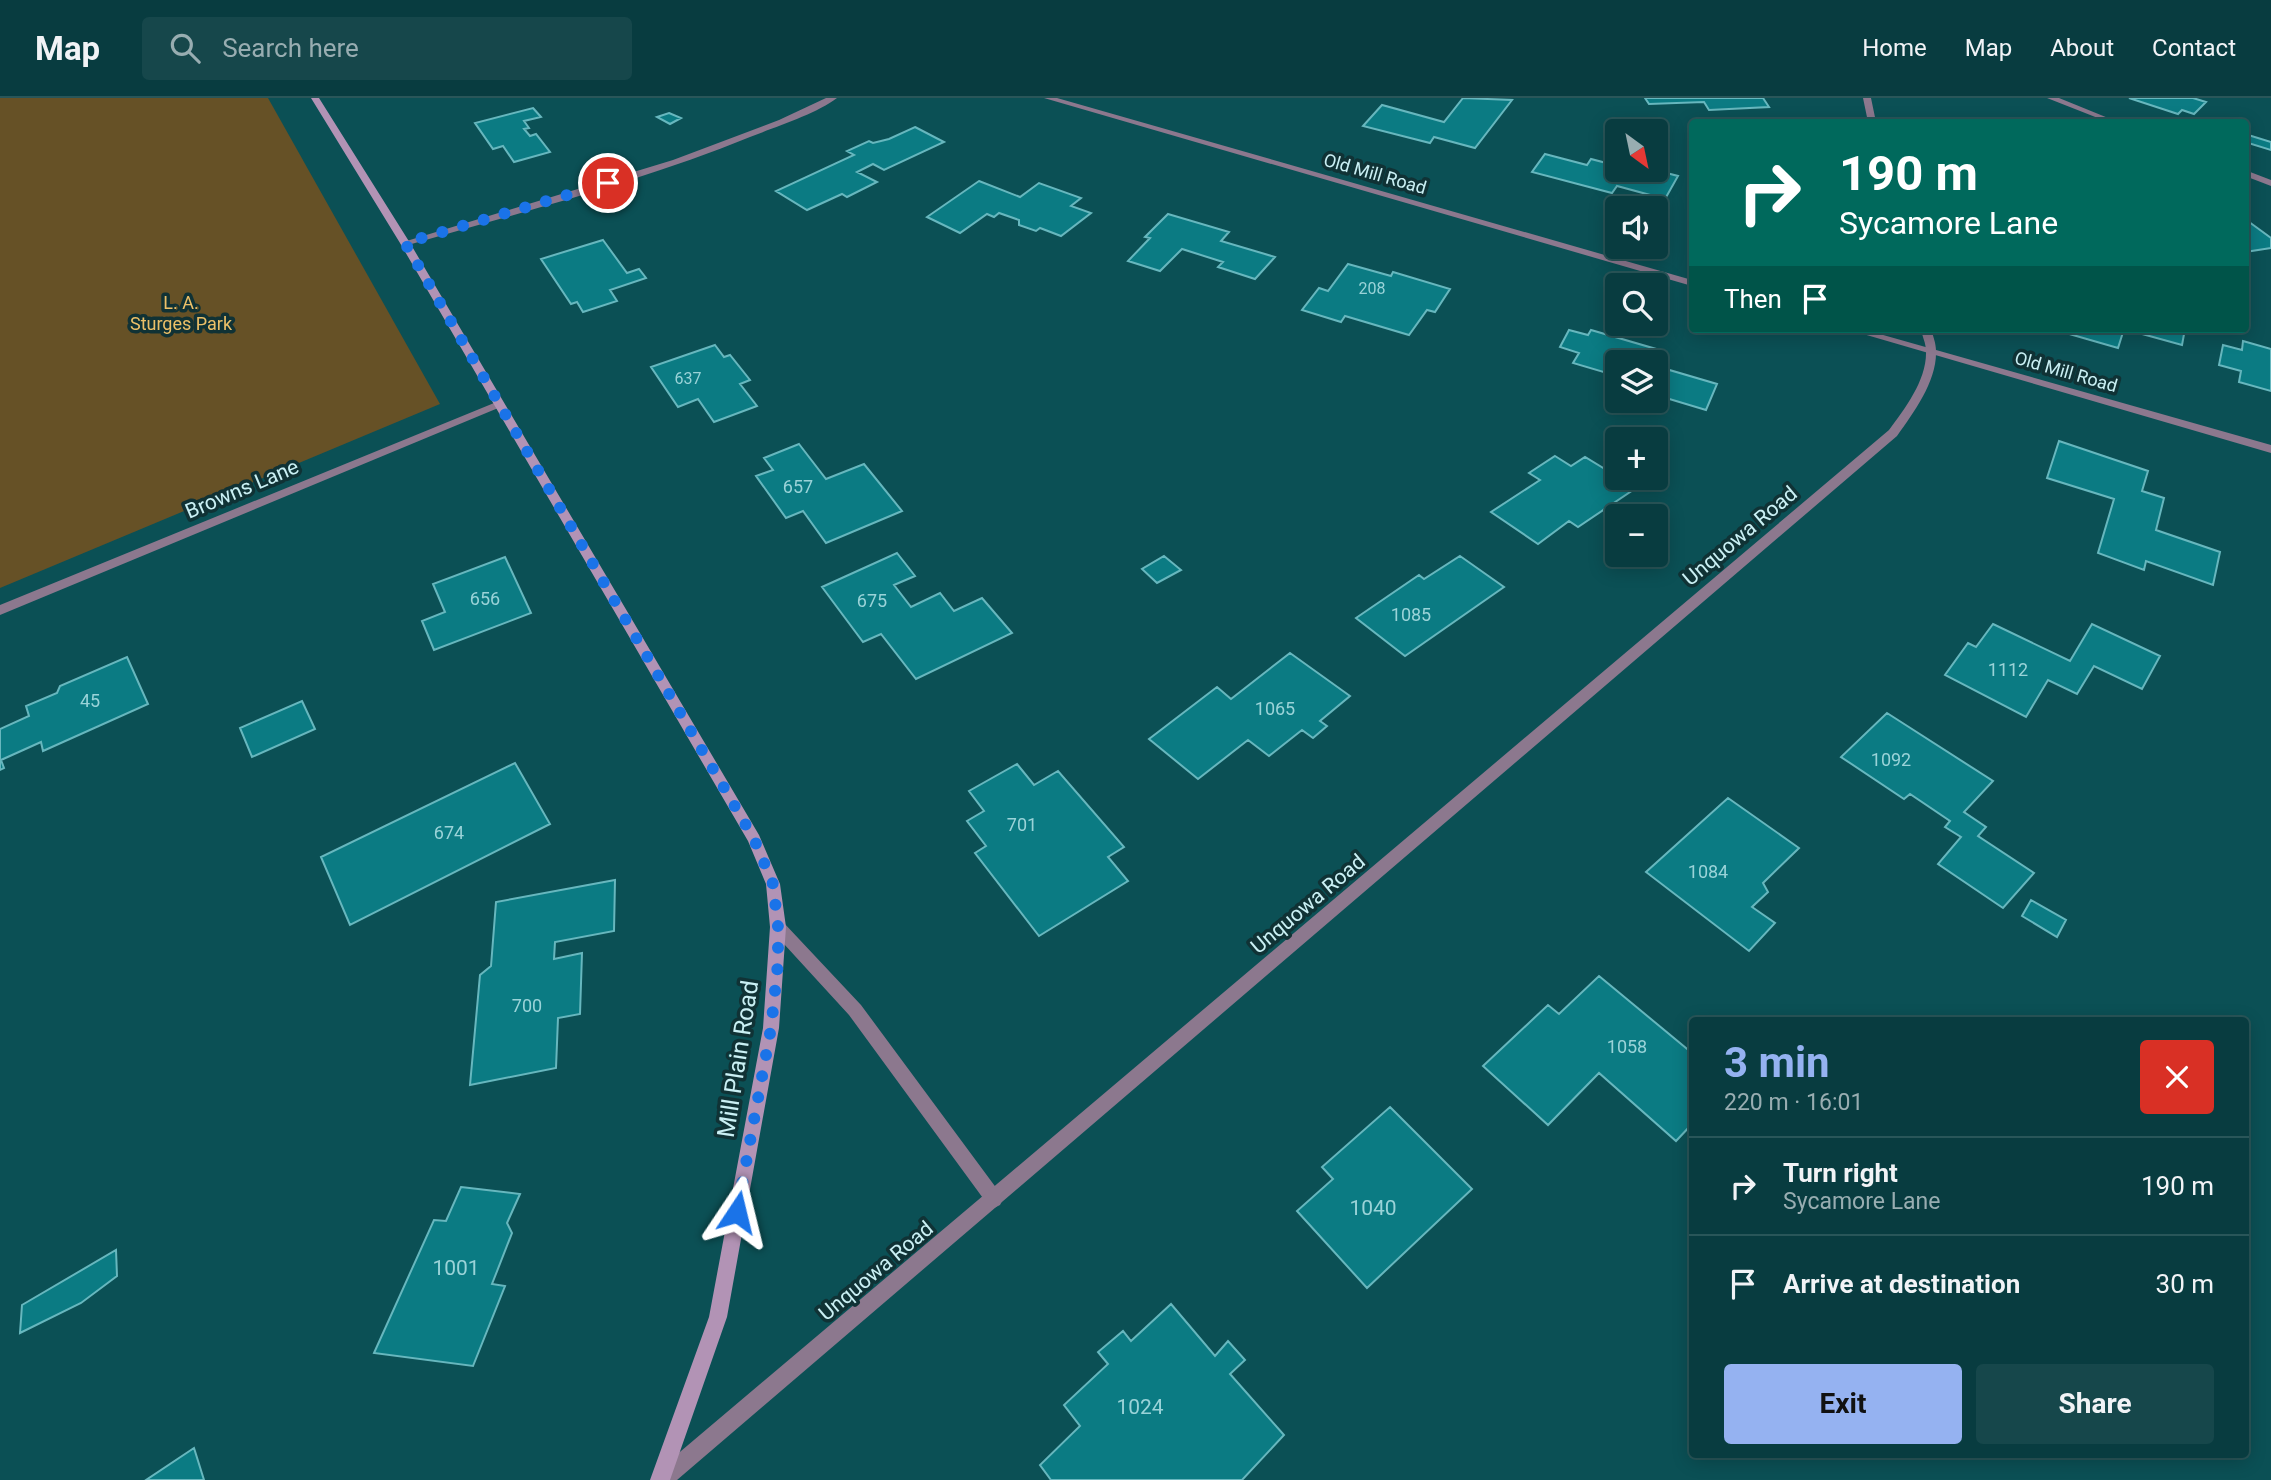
<!DOCTYPE html>
<meta charset="utf-8">
<style>
body{margin:0;font-family:Roboto,sans-serif;background:#16474b;color:#f1f3f6;height:100vh;display:flex;flex-direction:column;font-size:26px;white-space:nowrap}
*{box-sizing:border-box;margin:0}
p{font-size:23px;color:#98adb1}
.icon{flex:none;width:38px;height:38px;fill:none;stroke:currentColor;stroke-width:2;stroke-linecap:round;stroke-linejoin:round}
.map{position:relative;flex:1;overflow:hidden}
.side{position:absolute;left:1689px;top:919px;width:560px;height:441px;display:flex;flex-direction:column;background:#083c40;border-radius:7px;box-shadow:0 4px 18px #0003,0 0 0 2px #295659}
.side>*{flex:none}
.top-card{position:absolute;left:1689px;top:21px;width:560px;height:214px;border-radius:7px;box-shadow:0 4px 18px #0003,0 0 0 2px #295659;background:#00695c;color:#fff;overflow:hidden}
.needle{width:46px;rotate:147deg}
.fabs{position:absolute;left:1605px;top:21px;display:grid;gap:14px}
.fabs a{display:grid;place-items:center;width:63px;height:63px;border-radius:7px;background:#083c40;box-shadow:0 4px 18px #0003,0 0 0 2px #295659;font-size:35px}
.pin{position:absolute;display:grid;place-items:center;width:60px;height:60px;color:#fff;margin:-30px;border:4px solid #fff;border-radius:50%;box-shadow:0 2px 7px #0007}
.me{position:absolute;width:77px;margin:-38px;rotate:10deg;stroke-linejoin:round;filter:drop-shadow(0 0 5px #0008)}
.turn{display:flex;align-items:center;gap:24px;height:147px;padding:0 35px;font-size:32px}
.turn .icon{width:91px;height:91px;stroke-width:2.5}
.turn b{display:block;font-size:49px;line-height:60px}
.then{display:flex;align-items:center;height:66px;padding:0 35px;background:#0003;gap:14px;font-size:26px}
.round{display:grid;place-items:center;flex:none;width:74px;height:74px;border-radius:7px;background:#16474b}
.headline{display:flex;align-items:center;justify-content:space-between;height:119px;padding:0 35px}
h1{font-size:42px;font-weight:700;line-height:52px;color:#95b2f1}
.primary-button{display:flex;gap:14px;margin-top:auto;padding:14px 35px}
.primary-button a{flex:1;height:80px;border-radius:7px;background:#95b2f1;color:#111;font-size:28px;font-weight:700;line-height:80px;text-align:center}
.primary-button a+a{background:#16474b;color:#f1f3f6}
ul{padding:0;list-style:none}
li{display:flex;align-items:center;gap:21px;height:98px;padding:0 35px;border-top:2px solid #295659}
li div{flex:1}
li b{display:block;font-size:26px}
li em{font-style:normal}
header{display:flex;align-items:center;gap:42px;box-sizing:border-box;height:98px;padding:0 35px;background:#083c40;border-bottom:2px solid #295659}
header strong{font-size:33px}
nav{display:flex;gap:38px;margin-inline-start:auto;font-size:24px}
.search{width:490px;height:63px;background:#16474b;display:flex;align-items:center;gap:18px;box-sizing:border-box;padding:0 24px;border-radius:7px;color:#98adb1;font-size:26px}
.map>svg:first-child{display:block}
.green{fill:#665126}
.building{fill:#0b7b83;stroke:#67b7be;stroke-width:2}
.lines{fill:none;stroke-linecap:round;stroke-linejoin:round}
.minor{fill:#8c788e;fill-rule:evenodd}
.tertiary{fill:#8c788e;fill-rule:evenodd}
.secondary{fill:#b293b5;fill-rule:evenodd}
.route{stroke:#1a73e8;stroke-width:12;stroke-dasharray:0 21.6}
.labels{text-anchor:middle;stroke-width:7;stroke-linejoin:round;paint-order:stroke}
.far-number-label{font-size:16px;fill:#9ad3d8}
.far-street-label{font-size:18px;fill:#caf0f4;stroke:#103235}
.far-park-label{font-size:18px;fill:#ecc068;stroke:#103235}
.number-label{font-size:18px;fill:#9ad3d8}
.street-label{font-size:21px;fill:#caf0f4;stroke:#103235}
.near-number-label{font-size:21px;fill:#9ad3d8}
.near-street-label{font-size:24px;fill:#caf0f4;stroke:#103235}
</style>
<header>
<strong>Map</strong>
<div class="search"><svg class="icon" aria-label="search" viewBox="0 0 24 24"><circle cx="10" cy="10" r="6"/><path d="M15 15l6 6"/></svg>Search here</div>
<nav><a>Home</a><a>Map</a><a>About</a><a>Contact</a></nav>
</header>
<div class="map">
<svg width="2271" height="1382" viewBox="0 0 2271 1382">
<rect width="100%" height="100%" fill="#0b5055"/>
<path class="green" d="M0,0H268L440,306L0,490Z"/>
<path class="building" d="M1463,0L1512,2L1475,50L1434,39L1430,45L1363,28L1382,7L1444,24Z
M1645,0H1763L1769,9L1709,12L1704,4L1649,6Z
M2129,0H2193L2206,4L2194,16L2182,12L2178,16Z
M533,10L541,19L524,23L529,30L524,31L530,38L536,36L550,54L514,64L503,48L493,51L475,25Z
M669,15L681,20L670,26L657,19Z
M915,29L944,44L884,72L873,66L857,74L877,84L847,99L842,96L807,112L776,93L854,57L847,53L869,43L873,45L889,41Z
M2245,36L2271,44V52L2245,44Z
M1545,56L1587,67L1591,61L1614,67L1617,62V72H1655L1678,78L1665,101L1617,88L1612,95L1532,74Z
M979,83L1020,99L1039,85L1081,100L1071,108L1091,115L1061,138L1040,130L1036,133L1019,127V122L999,115L994,119L987,116L960,135L927,119Z
M1168,116L1229,134L1221,143L1275,159L1255,181L1218,169L1223,164L1182,151L1160,173L1128,163L1150,140L1145,139Z
M2245,121L2271,140V150L2245,154Z
M603,142L627,175L639,171L646,180L610,192L617,203L583,214L577,204L571,206L541,161Z
M1348,166L1391,178L1393,174L1450,191L1435,214L1427,212L1409,237L1345,218L1341,224L1302,212L1319,190L1328,193Z
M2052,231H2124L2118,250Z
M2124,231H2185L2182,247Z
M1569,232L1588,237L1591,232L1663,253L1656,268L1717,286L1706,312L1656,297V264H1617V278L1573,265L1579,255L1560,249Z
M2243,243L2271,251V293L2239,284L2241,273L2219,267L2223,247L2242,252Z
M715,247L724,259L730,257L750,282L740,286L757,308L714,324L698,301L678,309L651,269Z
M2059,343L2148,373L2142,393L2164,400L2156,432L2220,454L2213,487L2146,463L2144,472L2098,455L2114,401L2047,380Z
M799,346L826,381L864,366L902,413L826,445L803,413L786,420L756,378L773,372L764,360Z
M1555,358L1571,368L1585,359L1636,390L1578,429L1569,423L1538,446L1491,414L1540,382L1529,375Z
M897,455L915,478L894,487L911,509L940,495L954,513L982,500L1012,535L916,581L881,536L863,544L822,489Z
M1164,458L1181,472L1157,485L1142,471Z
M1460,458L1504,489L1405,558L1356,520L1419,477L1424,481Z
M505,459L531,515L434,552L422,523L445,514L433,486Z
M1993,526L2070,563L2092,526L2160,558L2142,591L2094,568L2077,596L2048,582L2026,619L1945,577L1968,545L1976,549Z
M1290,555L1350,598L1320,623L1327,628L1313,640L1302,632L1269,658L1248,642L1198,681L1149,641L1217,589L1231,601Z
M127,559L148,606L43,653L41,644L1,662L4,670L0,672V631L29,618L26,608L57,595L60,588Z
M302,603L315,631L252,659L240,630Z
M1887,615L1993,683L1964,714L1986,729L1978,738L2034,775L2003,810L1938,766L1961,739L1945,729L1950,723L1910,696L1904,701L1841,659Z
M515,665L550,726L350,827L321,759Z
M1017,666L1034,687L1058,673L1124,749L1108,759L1128,783L1039,838L975,755L986,748L967,723L984,713L969,693Z
M1728,700L1799,750L1763,785L1768,794L1752,809L1775,825L1749,853L1646,774Z
M615,782L614,833L555,844L554,861L582,855L580,916L558,920L556,970L470,987L480,877L491,868L496,804Z
M2031,802L2066,822L2057,839L2022,818Z
M1599,878L1692,955V1026L1676,1043L1599,975L1548,1027L1483,968L1548,907L1559,916Z
M1390,1009L1472,1091L1367,1190L1297,1113L1333,1081L1322,1069Z
M461,1089L520,1096L507,1125L512,1135L492,1186L505,1188L473,1268L374,1255L434,1122L446,1123Z
M116,1152L117,1178L81,1205L20,1235L22,1207Z
M1171,1206L1215,1258L1228,1243L1245,1262L1230,1276L1284,1337L1242,1382H1051L1040,1367L1080,1328L1064,1307L1108,1266L1098,1254L1123,1233L1131,1243Z
M194,1350L204,1382H146Z"/>
<g class="lines">
<path class="minor" d="M826,0H837C816,16 775,29 750,39C639,84 523,114 408,147L400,145L673,62L779,22Z
M1044,0H1057L1692,182V188Z
M2047,0H2059L2118,24H2108Z
M2245,72L2271,82V88L2245,78Z
M1846,231H1862L2271,347V355Z
M499,303L503,304V308L0,517V507Z
M778,822L783,824L861,907L1000,1095L1003,1101L1000,1107L994,1110L988,1107L849,917L773,834L770,829L773,824Z"/>
<path class="tertiary" d="M1863,0H1871L1876,24H1868Z
M1921,231H1931C1933,238 1936,245 1936,253C1937,283 1914,314 1897,338L677,1382H652L655,1375L1889,332C1905,310 1927,282 1926,253C1926,245 1922,238 1921,231Z"/>
<path class="secondary" d="M311,0H319L410,145L759,737L780,786L786,829L779,930L727,1219L670,1382H650L709,1219L763,930L770,829L766,786L748,743L400,145Z"/>
</g>
<g class="lines">
<path class="route" d="M608,85L405,145L754,741L773,786L778,829V865L771,930L737,1114"/>
</g>
<g class="labels">
<g class="far-number-label">
<text x="1372" y="196">208</text>
<text x="688" y="286">637</text>
</g>
<g class="far-street-label">
<text transform="translate(1375 76) rotate(16)" y="6">Old Mill Road</text>
<text transform="translate(2066 274) rotate(16)" y="6">Old Mill Road</text>
</g>
<g class="far-park-label">
<text x="181" y="211">L. A.<tspan x="181" dy="21">Sturges Park</tspan></text>
</g>
<g class="number-label">
<text x="798" y="395">657</text>
<text x="485" y="507">656</text>
<text x="872" y="509">675</text>
<text x="1411" y="523">1085</text>
<text x="2008" y="578">1112</text>
<text x="90" y="609">45</text>
<text x="1275" y="617">1065</text>
<text x="1891" y="668">1092</text>
<text x="1022" y="733">701</text>
<text x="449" y="741">674</text>
<text x="1708" y="780">1084</text>
<text x="527" y="914">700</text>
<text x="1627" y="955">1058</text>
</g>
<g class="street-label">
<text transform="translate(242 391) rotate(-23)" y="7">Browns Lane</text>
<text transform="translate(1740 438) rotate(-40)" y="7">Unquowa Road</text>
<text transform="translate(1308 806) rotate(-40)" y="7">Unquowa Road</text>
<text transform="translate(876 1173) rotate(-40)" y="7">Unquowa Road</text>
</g>
<g class="near-number-label">
<text x="1373" y="1117">1040</text>
<text x="456" y="1177">1001</text>
<text x="1140" y="1316">1024</text>
</g>
<g class="near-street-label">
<text transform="translate(738 961) rotate(-81)" y="8">Mill Plain Road</text>
</g>
</g>
</svg>
<div class="fabs">
<a><svg class="needle" viewBox="-14 -14 28 28"><path d="M0-13l5 13h-10z" fill="#e53935"/><path d="M0 13l5-13h-10z" fill="#98adb1"/></svg></a>
<a><svg class="icon" aria-label="sound" viewBox="0 0 24 24"><path d="M4 9h4l5-4v14l-5-4H4zM17 9q2 3 0 6"/></svg></a>
<a><svg class="icon" aria-label="search" viewBox="0 0 24 24"><circle cx="10" cy="10" r="6"/><path d="M15 15l6 6"/></svg></a>
<a><svg class="icon" aria-label="layers" viewBox="0 0 24 24"><path d="M12 4l9 5-9 5-9-5zM3 14l9 5 9-5"/></svg></a>
<a>+</a>
<a>−</a>
</div>
<div class="pin" style="left:608px;top:85px;background:#d93025"><svg class="icon" aria-label="arrive" viewBox="0 0 24 24"><path d="M6 21V4h12l-3 4 3 4H6"/></svg></div>
<svg class="me" style="left:737px;top:1114px" viewBox="-20 -20 40 40"><path d="M0-17L14 15 0 8-14 15z" fill="#1a73e8" stroke="#fff" stroke-width="4"/></svg>
<div class="top-card">
<div class="turn"><svg class="icon" aria-label="right" viewBox="0 0 24 24"><path d="M7 20v-9h11M14 6l5 5-5 5"/></svg><div><b>190 m</b>Sycamore Lane</div></div>
<div class="then">Then<svg class="icon" aria-label="arrive" viewBox="0 0 24 24"><path d="M6 21V4h12l-3 4 3 4H6"/></svg></div>
</div>
<section class="side">
<div class="headline"><div><h1>3 min</h1><p>220 m · 16:01</p></div><a class="round" style="background:#d93025;color:#fff"><svg class="icon" aria-label="close" viewBox="0 0 24 24"><path d="M6 6l12 12M18 6L6 18"/></svg></a></div>
<ul>
<li><svg class="icon" aria-label="right" viewBox="0 0 24 24"><path d="M7 20v-9h11M14 6l5 5-5 5"/></svg><div><b>Turn right</b><p>Sycamore Lane</p></div><em>190 m</em></li>
<li><svg class="icon" aria-label="arrive" viewBox="0 0 24 24"><path d="M6 21V4h12l-3 4 3 4H6"/></svg><div><b>Arrive at destination</b></div><em>30 m</em></li>
</ul>
<div class="primary-button"><a>Exit</a><a>Share</a></div>
</section>
</div>
